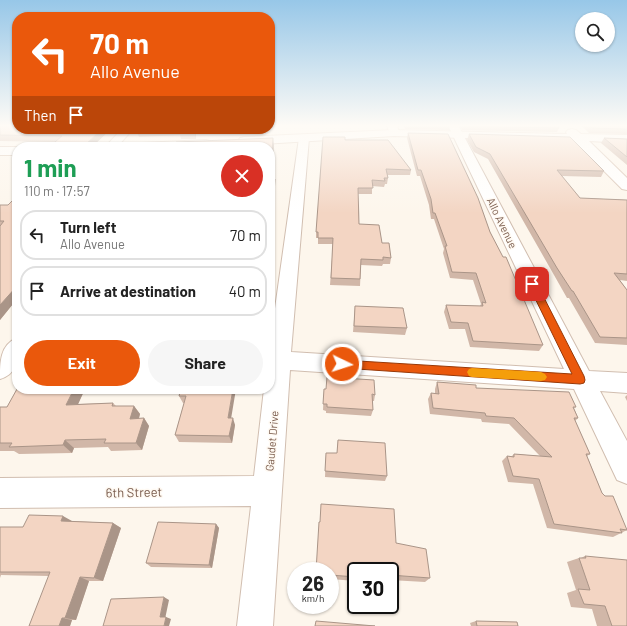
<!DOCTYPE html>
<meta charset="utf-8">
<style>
body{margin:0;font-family:Barlow,sans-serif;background:#f6f6f6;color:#222;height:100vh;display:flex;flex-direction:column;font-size:15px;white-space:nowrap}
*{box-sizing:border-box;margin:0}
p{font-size:13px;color:#767676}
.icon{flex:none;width:22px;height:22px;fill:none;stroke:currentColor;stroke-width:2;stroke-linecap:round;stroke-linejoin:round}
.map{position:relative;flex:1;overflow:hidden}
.side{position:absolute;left:12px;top:142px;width:263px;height:252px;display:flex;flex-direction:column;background:#fff;border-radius:16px;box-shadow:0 1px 3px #0004}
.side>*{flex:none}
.hud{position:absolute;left:12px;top:12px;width:263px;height:122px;border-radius:16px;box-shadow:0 1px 3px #0004;background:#ea580c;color:#fff;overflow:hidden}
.buttons{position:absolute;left:575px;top:12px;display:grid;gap:8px}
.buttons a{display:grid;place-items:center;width:40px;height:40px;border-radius:50%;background:#fff;box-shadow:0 1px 3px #0004;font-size:20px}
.speed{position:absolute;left:287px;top:562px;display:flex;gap:8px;font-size:20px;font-weight:700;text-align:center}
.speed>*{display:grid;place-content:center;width:52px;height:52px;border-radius:50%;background:#fff;box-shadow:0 1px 3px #0004;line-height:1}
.speed small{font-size:10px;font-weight:400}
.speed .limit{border:2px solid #111;border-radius:6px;background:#fff;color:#111}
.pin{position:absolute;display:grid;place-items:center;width:34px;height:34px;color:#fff;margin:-17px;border-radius:8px;box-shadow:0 2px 6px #0006}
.me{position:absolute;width:44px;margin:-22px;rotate:94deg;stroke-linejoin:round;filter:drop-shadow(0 0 3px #0008)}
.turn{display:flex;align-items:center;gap:14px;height:84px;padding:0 12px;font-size:18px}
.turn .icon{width:52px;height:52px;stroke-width:2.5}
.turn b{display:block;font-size:28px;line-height:34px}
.then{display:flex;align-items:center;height:38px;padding:0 12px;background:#0003;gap:8px;font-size:15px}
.round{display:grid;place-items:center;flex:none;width:42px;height:42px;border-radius:21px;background:#f6f6f6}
.overview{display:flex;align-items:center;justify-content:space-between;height:68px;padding:0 12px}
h1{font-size:24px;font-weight:700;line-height:30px;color:#1e9e55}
.action{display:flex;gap:8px;margin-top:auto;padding:8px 12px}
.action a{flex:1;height:46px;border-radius:24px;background:#ea580c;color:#fff;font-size:16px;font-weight:700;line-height:46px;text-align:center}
.action a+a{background:#f6f6f6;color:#222}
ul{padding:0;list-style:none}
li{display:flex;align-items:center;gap:12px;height:50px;margin:0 8px 6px;padding:0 4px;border:2px solid #e0e0e0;border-radius:16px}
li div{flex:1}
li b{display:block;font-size:15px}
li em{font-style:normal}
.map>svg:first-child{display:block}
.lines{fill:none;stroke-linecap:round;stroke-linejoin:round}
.street-casing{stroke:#d1beb0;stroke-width:2}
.secondary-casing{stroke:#d6c0b0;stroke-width:2}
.street{fill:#fff;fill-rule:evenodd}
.secondary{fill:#fff;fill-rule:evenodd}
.wall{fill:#d1b7a8}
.shaded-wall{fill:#aa9588}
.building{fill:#f3d5c3;stroke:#aa9588}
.route{fill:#ea580c;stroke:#983908}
.slow{fill:#f59e0b}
.labels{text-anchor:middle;stroke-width:3;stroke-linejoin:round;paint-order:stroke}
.street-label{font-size:11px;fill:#7a5c4d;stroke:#fffaf3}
.near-street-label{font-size:13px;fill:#7a5c4d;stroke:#fffaf3}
</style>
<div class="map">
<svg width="627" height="626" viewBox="0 0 627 626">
<rect width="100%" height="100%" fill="#fdf6ec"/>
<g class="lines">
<defs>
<path id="street" d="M387,125H397L399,133L398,135H390Z
M448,125H458L589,371L627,373V393L600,391L627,441V484L617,480L574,389L290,370L273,626H237L251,506L0,508V478L254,476L264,389H270V344L299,138L304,135L309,138L291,352L564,369Z
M122,129H133L117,147H105Z
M17,338C17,356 20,373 0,379C0,362 0,345 17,338Z"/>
<path id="secondary" d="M572,129L576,130L581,134L627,135V143L589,141L627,178V190L622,189L574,141L394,136L244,145L240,144L238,141L240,138L244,137L394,130L567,134L566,132L568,130Z
M206,140L210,141L212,144L210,147H135L137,144L141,143Z
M0,147H17V155H0Z"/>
</defs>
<use href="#street" class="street-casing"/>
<use href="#secondary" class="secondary-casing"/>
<use href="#street" class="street"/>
<use href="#secondary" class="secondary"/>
</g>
<path class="wall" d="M0,125L111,129L55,142L0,141Z
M404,125H450L449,130L405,129Z
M459,125H557L559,128L557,132L462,130Z
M581,125H627V134L589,133Z
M136,129H196V139H181L180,135L139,137Z
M408,133L490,232L543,345L539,351L470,347L465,329H449L444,312L446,305L480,306L481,304L473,280L450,278L443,253L444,249L434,219H431L429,205L420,176H417L407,138Z
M469,134L604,171L601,177L562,176L580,198L627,200V281L620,280L627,290V345L595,343L569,298H567L554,275L488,159L474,152L467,140Z
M604,138L627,139V165L601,143Z
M345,140L411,170L410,175H387L388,178L387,184H385L384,187L372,186V194H358L359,224L382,243L391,258L390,264H383L382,266L361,265L360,286L330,285L333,244H318V238H316V232Z
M274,145L271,179L275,186L272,229H270V147Z
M17,196V299L0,320V205H8Z
M355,306L407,328L405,335L353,332Z
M437,382L476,388L576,407L574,408L578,418L575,421L590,454L587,456L602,493L627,530L613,537L547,528L533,484L508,482L502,461L507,456H512L514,454L540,456L509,424L482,422L481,419L430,414L428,399L431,393L435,394V389Z
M17,389H85L78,404L113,403L116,406H134L140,414L139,419L144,418L149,426L142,450L111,451L108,447L74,448L72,453L19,454L14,451H0V407H7Z
M181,389L231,418L235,425L232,443L179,442L175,435L184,403H183L179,396Z
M324,389L375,395L374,401H372L373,410L371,416L326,413V411L323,410Z
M627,395V401L625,397Z
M338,440L387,476L385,481L325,477L326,453H337Z
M72,521L113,523L121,528L103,581H89L76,620H72L70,626H29L49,576L1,575L0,578V527H23Z
M216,524L219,528L212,568L151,567L146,563Z
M396,543L430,578L425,582L390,580V571H356V581L330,579V571Z
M585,556L627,626H597L592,609L571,607L567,593L576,590L567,562L579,558H581Z
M476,621L518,626H471L470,623Z"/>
<path class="shaded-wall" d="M102,129H111L92,147H83Z
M194,129H196V139Z
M273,138L274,145L271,186L270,179Z
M275,179V186L272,229V222Z
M17,286V299L0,320V305Z
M74,389H85L74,413L66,405Z
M233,389H236L230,425L228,418Z
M134,406L140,414L136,427L130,419Z
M144,418L149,426L142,450L136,443Z
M233,418L235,425L232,443L229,436Z
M65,440L74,448L72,453L63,445Z
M63,516L72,521L70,527L61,521Z
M113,523L121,528L103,581L94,578Z
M216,524L219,528L212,568L209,565Z
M80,577L89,581L76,620L65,618Z
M164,597L169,600L165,619L160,617Z
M166,617L171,619L169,626H164Z
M62,618L72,620L70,626H59Z"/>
<path class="building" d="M0,125H17V129H102L83,147H49L62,136L0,135Z
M463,125H557L559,128L464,126Z
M589,125H627V129L592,128Z
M408,133L448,134L478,198L490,232L503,257H506L543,345L473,341L468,323L451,322L446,305L483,306L482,302L486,303L476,273L452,272L445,246H447L435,213H433L431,199L421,170H418Z
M469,134L570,137L604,171L557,170L580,198L627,200V274L614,273L627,290V338L600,337L573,291H572L557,268L490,154L476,147Z
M323,137H345V140H388L411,170L386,169L388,178H384L385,181L372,180L373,188H358L359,224L379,225L382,243H389L391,258L383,257V260L361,259L360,279L331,278L333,238H318V232H316Z
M273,138L270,179H275L272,222H270V147H175L176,142Z
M604,138L627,139V157Z
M128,145L127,147H93Z
M17,196V286L0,305V226L4,221H0V205H8Z
M355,306L403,308L407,328L354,326Z
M327,377L374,380L375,395L372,394L373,410L327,407V404H323L324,389H326Z
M437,382L476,385V388L569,392L576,407H573L578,418H574L590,454H586L602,493L605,496H613L627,530L620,529L622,533L554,524L539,479L513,476L507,456L514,457V454L552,457L514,418L486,416L485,413L433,408L431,393L439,394Z
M17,389H74L66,405L113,403L112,406H134L130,419L144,418L136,443H104L106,439L65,440L63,445L9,447L12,443H0V407H7Z
M181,389H233L228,418H233L229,436L175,435L186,396H179Z
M338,440L385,443L387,476L325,471L326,453H337Z
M321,504L394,509L396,543L426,549L430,578L390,575V571H356V577L330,575V571H316L319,522H320Z
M29,515L63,516L61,521L113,523L94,578L80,577L65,618H62L59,626H29L50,572H0V527H23Z
M158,522L216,524L209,565L146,563Z
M585,556L627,560V626H612L605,606L584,604L578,589L590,590L579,558H586Z
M164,597L160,617H166L164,626H103L111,599Z
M316,621L375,626H315Z
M476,621L517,622L518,626H477Z"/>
<linearGradient id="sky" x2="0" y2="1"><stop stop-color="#97c7e8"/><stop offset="0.59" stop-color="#fefbf6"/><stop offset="1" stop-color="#fefbf6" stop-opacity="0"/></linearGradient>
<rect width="627" height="213" fill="url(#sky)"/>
<path class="route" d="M532,281L537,284L584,376L585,380L584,383L580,384L342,368L339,367L337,364L339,361L342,360L572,374L528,284Z"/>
<path class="slow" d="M472,368L541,372L545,374L547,377L545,380L541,381L472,377L469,376L467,372L469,369Z"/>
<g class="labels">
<g class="street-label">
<text transform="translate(502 223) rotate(64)" y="4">Allo Avenue</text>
<text transform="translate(272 441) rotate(-85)" y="4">Gaudet Drive</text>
</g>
<g class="near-street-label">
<text transform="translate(134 492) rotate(-1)" y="5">6th Street</text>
</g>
</g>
</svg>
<div class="buttons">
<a><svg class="icon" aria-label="search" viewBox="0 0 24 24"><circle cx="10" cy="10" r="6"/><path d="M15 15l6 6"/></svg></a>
</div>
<div class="speed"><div>26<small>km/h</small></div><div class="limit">30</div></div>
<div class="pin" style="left:532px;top:284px;background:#d93025"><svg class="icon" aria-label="arrive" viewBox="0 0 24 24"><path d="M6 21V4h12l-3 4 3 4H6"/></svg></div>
<svg class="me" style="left:342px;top:364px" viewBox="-20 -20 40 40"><circle r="17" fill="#ea580c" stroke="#fff" stroke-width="3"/><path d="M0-11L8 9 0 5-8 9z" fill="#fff"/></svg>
<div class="hud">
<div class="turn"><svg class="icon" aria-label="left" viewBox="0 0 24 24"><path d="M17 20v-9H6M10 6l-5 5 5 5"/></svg><div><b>70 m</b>Allo Avenue</div></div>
<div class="then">Then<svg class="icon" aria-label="arrive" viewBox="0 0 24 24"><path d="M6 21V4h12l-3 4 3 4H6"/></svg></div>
</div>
<section class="side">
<div class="overview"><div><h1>1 min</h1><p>110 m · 17:57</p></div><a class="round" style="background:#d93025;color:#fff"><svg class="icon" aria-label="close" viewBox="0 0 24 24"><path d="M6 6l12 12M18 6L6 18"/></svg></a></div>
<ul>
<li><svg class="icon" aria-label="left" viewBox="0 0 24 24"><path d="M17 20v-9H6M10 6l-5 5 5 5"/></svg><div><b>Turn left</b><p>Allo Avenue</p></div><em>70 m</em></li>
<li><svg class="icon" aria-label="arrive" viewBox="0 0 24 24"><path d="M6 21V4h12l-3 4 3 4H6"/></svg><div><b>Arrive at destination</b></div><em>40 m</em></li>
</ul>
<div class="action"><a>Exit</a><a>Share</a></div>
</section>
</div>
